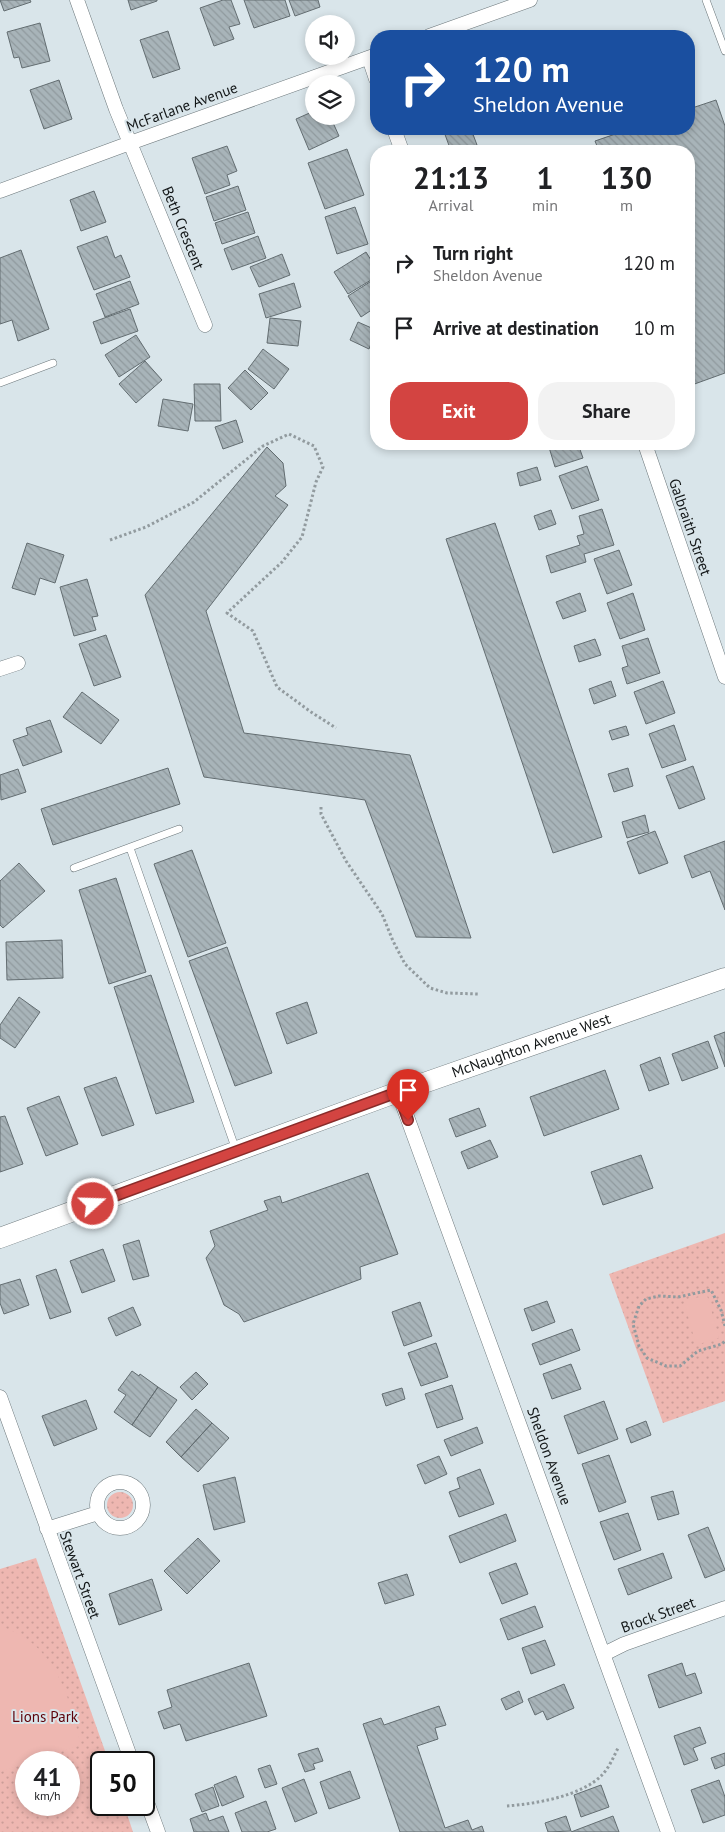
<!DOCTYPE html>
<style>
body{margin:0;font-family:"PT Sans",sans-serif;background:#f2f2f2;color:#202124;height:100vh;display:flex;flex-direction:column;font-size:19px;white-space:nowrap}
*{box-sizing:border-box;margin:0}
p{font-size:16px;color:#757577}
.icon{flex:none;width:28px;height:28px;fill:none;stroke:currentColor;stroke-width:2;stroke-linecap:round;stroke-linejoin:round}
.map{position:relative;flex:1;overflow:hidden}
.details{position:absolute;left:370px;top:145px;width:325px;height:305px;display:flex;flex-direction:column;background:#fff;border-radius:20px;box-shadow:0 2px 8px #0003}
.details>*{flex:none}
.hud{position:absolute;left:370px;top:30px;width:325px;height:105px;border-radius:20px;box-shadow:0 2px 8px #0003;background:#1a4fa0;color:#fff;overflow:hidden}
.fabs{position:absolute;left:305px;top:15px;display:grid;gap:10px}
.fabs a{display:grid;place-items:center;width:50px;height:50px;border-radius:50%;background:#fff;box-shadow:0 2px 8px #0003;font-size:25px}
.speed{position:absolute;left:15px;top:1751px;display:flex;gap:10px;font-size:25px;font-weight:700;text-align:center}
.speed>*{display:grid;place-content:center;width:65px;height:65px;border-radius:50%;background:#fff;box-shadow:0 2px 8px #0003;line-height:1}
.speed small{font-size:12px;font-weight:400}
.speed .limit{border:2px solid #111;border-radius:8px;background:#fff;color:#111}
.pin{position:absolute;display:grid;place-items:center;width:42px;height:42px;color:#fff;margin:-51px -21px;border-radius:50% 50% 50% 0;rotate:-45deg;box-shadow:0 0 5px #0007}
.pin .icon{rotate:45deg}
.me{position:absolute;width:55px;margin:-28px;rotate:70deg;stroke-linejoin:round;filter:drop-shadow(0 0 4px #0008)}
.turn{display:flex;align-items:center;gap:18px;height:105px;padding:0 20px;font-size:22px}
.turn .icon{width:65px;height:65px;stroke-width:2.5}
.turn b{display:block;font-size:35px;line-height:42px}
.eta{display:flex;justify-content:space-evenly;align-items:center;height:85px;text-align:center}
.eta b{font-size:30px;font-weight:700;line-height:35px}
.cta{display:flex;gap:10px;margin-top:auto;padding:10px 20px}
.cta a{flex:1;height:58px;border-radius:20px;background:#d34441;color:#fff;font-size:20px;font-weight:700;line-height:58px;text-align:center}
.cta a+a{background:#f2f2f2;color:#202124}
ul{padding:0;list-style:none}
li{display:flex;align-items:center;gap:15px;height:65px;padding:0 20px}
li div{flex:1}
li b{display:block;font-size:19px}
li em{font-style:normal}
.map>svg:first-child{display:block}
.grass{fill:url(#grass-dots);fill-rule:evenodd}
.pitch{fill:#eeb7b1}
.building{fill:url(#building-back-hatch);stroke:#636d71}
.lines{fill:none;stroke-linecap:round;stroke-linejoin:round}
.service-casing{stroke:#6c777b;stroke-width:8}
.minor-casing{stroke:#6c777b;stroke-width:15}
.secondary-casing{stroke:#6c777b;stroke-width:21}
.path{stroke:#929b9f;stroke-width:3;stroke-dasharray:2.5 2.5;stroke-linecap:butt}
.service{stroke:#fff;stroke-width:7}
.minor{stroke:#fff;stroke-width:14}
.secondary{stroke:#fff;stroke-width:20}
.route-casing{stroke:#892c2a;stroke-width:12}
.route{stroke:#d34441;stroke-width:9}
.labels{text-anchor:middle;stroke-width:4;stroke-linejoin:round;paint-order:stroke}
.street-label{font-size:15px;fill:#121617;stroke:#d9e5ea}
.park-label{font-size:15px;fill:#5c0108;stroke:#d9e5ea}
</style>
<div class="map">
<svg width="725" height="1832" viewBox="0 0 725 1832">
<defs>
<pattern id="grass-dots" width="8" height="8" patternUnits="userSpaceOnUse" patternTransform="scale(1.25)"><rect width="8" height="8" fill="#eeb7b1"/><path d="M2 2h.1M6 6h.1" fill="none" stroke="#cb9d98" stroke-width="1.8" stroke-linecap="round"/></pattern>
<pattern id="building-back-hatch" width="6" height="6" patternUnits="userSpaceOnUse" patternTransform="scale(1.25)"><rect width="6" height="6" fill="#a8b4b9"/><path d="M-1 5l2 2M0 0l6 6M5-1l2 2" fill="none" stroke="#909a9e"/></pattern>
</defs>
<rect width="100%" height="100%" fill="#d9e5ea"/>
<path class="grass" d="M725,1233V1401L663,1423L609,1274Z
M107 1505a13 13 0 1 1 26 0a13 13 0 1 1-26 0Z
M36,1558L109,1762H101V1805H124L133,1832H0V1569ZM26,1762H69V1805H26Z"/>
<path class="pitch" d="M707,1295L719,1338L696,1345L684,1301Z
M0,1626C55,1644 69,1694 81,1745L0,1772Z"/>
<path class="building" d="M0,0H30L31,2L4,11Z
M128,0H157V1L131,10Z
M223,0H231L240,24L229,27L234,39L214,46L200,8Z
M244,0H285L290,16L254,28Z
M289,0H318L320,7L295,16Z
M40,23L50,61L22,68L19,57L14,58L7,32Z
M168,31L180,69L153,78L140,40Z
M59,80L72,119L44,129L30,90Z
M716,100L725,126V373L689,386V151H599L595,141L630,129H689V109Z
M314,111V116H330L339,136L309,150L296,119Z
M443,129H471L477,145L460,151H451Z
M227,146L237,171L227,175L230,185L205,194L192,158Z
M347,149L364,195L325,209L308,163Z
M238,186L246,210L214,221L206,197Z
M94,191L106,222L81,231L70,200Z
M355,207L368,244L337,254L325,217Z
M248,212L255,233L222,244L215,223Z
M107,236L115,258L121,255L130,277L94,290L77,247Z
M258,236L266,258L232,270L224,249Z
M21,250L49,329L18,341L12,320L0,324V258Z
M366,252L376,268V277L348,294L334,272Z
M282,254L290,275L259,287L250,267Z
M376,278V307L361,317L348,296Z
M130,281L139,304L105,317L96,294Z
M294,283L301,307L266,318L259,294Z
M130,309L138,331L101,344L93,322Z
M270,318L301,321L298,346L267,343Z
M358,322L376,330L369,349L350,340Z
M136,335L150,357L119,377L105,355Z
M263,349L289,369L274,389L248,369Z
M145,361L162,380L136,403L119,384Z
M245,370L268,393L251,410L228,388Z
M194,384H220L221,421H195Z
M163,399L193,404L188,431L158,426Z
M236,420L243,442L223,449L215,427Z
M548,444H578L583,458L555,467Z
M267,447L283,463L286,486L275,496L288,505L206,611L244,733L410,755L471,938L416,937L365,800L204,777L145,595Z
M587,466L599,500L572,509L559,476Z
M537,467L541,480L520,486L517,473Z
M602,509L614,545L584,554L586,562L551,573L546,556L580,545L577,536L584,534L579,516Z
M551,510L556,524L539,530L534,516Z
M495,523L602,837L553,853L446,539Z
M27,543L64,555L55,583L40,578L35,595L12,588Z
M619,550L632,585L607,594L594,559Z
M87,579L98,616L92,617L96,630L74,636L60,587Z
M580,593L586,611L563,619L556,602Z
M633,593L645,630L620,639L607,603Z
M106,635L121,677L94,686L79,644Z
M648,638L660,673L627,684L622,668L628,666L622,646Z
M595,639L601,655L579,662L574,646Z
M611,681L616,696L594,704L589,689Z
M663,681L675,713L646,724L634,692Z
M82,692L119,720L101,744L63,717Z
M50,720L62,752L23,766L13,740L28,735L26,728Z
M674,725L686,760L662,768L649,734Z
M626,726L629,735L612,740L609,731Z
M693,766L705,799L679,809L666,776Z
M168,768L180,804L53,845L41,809Z
M628,768L633,786L614,792L608,774Z
M18,769L26,792L1,800L0,775Z
M645,815L649,832L627,838L622,822Z
M655,831L668,863L639,874L627,842Z
M725,841V910L710,871L692,878L684,856Z
M192,850L226,943L188,957L154,864Z
M19,863L45,891L3,928L0,925V881Z
M116,878L146,972L109,984L79,890Z
M62,940L63,978L7,980L6,942Z
M227,947L272,1073L235,1086L189,961Z
M151,975L194,1102L156,1114L114,987Z
M19,997L40,1012L15,1048L0,1038V1025Z
M307,1002L317,1033L287,1044L276,1013Z
M725,1032V1067L714,1036Z
M708,1041L718,1068L682,1081L672,1054Z
M660,1057L669,1084L649,1091L640,1065Z
M605,1070L619,1109L544,1136L530,1097Z
M116,1077L134,1125L102,1136L84,1088Z
M59,1096L78,1144L46,1156L27,1108Z
M479,1108L486,1126L456,1137L449,1119Z
M5,1116L23,1164L0,1172V1117Z
M490,1140L498,1157L468,1169L461,1152Z
M641,1155L653,1188L603,1205L591,1172Z
M368,1173L398,1254L360,1267L361,1279L244,1322L239,1314L224,1305L206,1258L215,1246L210,1231L268,1210L264,1201L280,1196L282,1203Z
M139,1240L149,1276L133,1280L123,1245Z
M103,1249L115,1281L82,1293L70,1261Z
M56,1269L71,1312L50,1319L36,1276Z
M20,1279L29,1305L4,1314L0,1303V1285Z
M547,1301L555,1322L532,1331L524,1309Z
M420,1302L432,1336L404,1346L392,1312Z
M133,1307L141,1325L116,1336L108,1318Z
M572,1329L580,1350L540,1365L532,1344Z
M436,1343L448,1377L421,1386L408,1353Z
M571,1364L581,1389L552,1399L543,1374Z
M132,1371L139,1376L140,1374L158,1387L132,1425L114,1412L126,1395L118,1390Z
M196,1372L208,1384L192,1400L180,1387Z
M452,1385L463,1419L437,1428L425,1394Z
M158,1387L177,1400L150,1437L132,1425Z
M402,1388L405,1399L386,1406L382,1394Z
M86,1400L97,1429L54,1446L42,1416Z
M604,1401L618,1439L578,1454L564,1416Z
M196,1409L212,1423L181,1457L166,1442Z
M646,1421L651,1435L631,1443L626,1429Z
M212,1423L229,1438L198,1472L181,1457Z
M477,1427L483,1443L451,1456L444,1440Z
M609,1455L626,1502L599,1512L582,1464Z
M439,1456L447,1474L425,1484L417,1465Z
M480,1469L494,1504L459,1517L449,1492L460,1488L457,1478Z
M235,1477L245,1522L214,1530L203,1485Z
M673,1491L679,1514L658,1520L651,1497Z
M628,1513L641,1550L614,1560L600,1522Z
M506,1514L516,1541L460,1563L449,1536Z
M708,1527L725,1570L705,1578L688,1535Z
M198,1538L220,1561L187,1594L164,1571Z
M663,1553L672,1578L628,1595L618,1569Z
M516,1563L528,1594L502,1604L489,1573Z
M407,1574L414,1595L385,1604L378,1583Z
M152,1579L162,1610L119,1625L109,1594Z
M535,1606L543,1627L508,1640L500,1619Z
M545,1640L555,1665L531,1674L522,1648Z
M249,1663L267,1716L186,1741L180,1724L164,1729L158,1712L172,1707L167,1690Z
M682,1663L686,1676L695,1673L702,1693L659,1708L648,1675Z
M564,1684L574,1708L547,1720L543,1711L535,1715L528,1699Z
M519,1691L523,1702L506,1710L501,1699Z
M439,1706L446,1725L435,1728L438,1739L417,1746L445,1828L468,1820L472,1830L482,1826L484,1832H400L363,1724L381,1718L384,1725Z
M700,1727L706,1743L693,1748L698,1760L684,1765L674,1736Z
M318,1748L323,1761L313,1764L315,1769L305,1772L298,1754Z
M725,1753V1765L715,1769L711,1758Z
M270,1765L277,1784L265,1788L258,1769Z
M350,1771L360,1798L329,1809L320,1782Z
M236,1776L244,1797L222,1806L214,1785Z
M304,1779L317,1813L295,1822L282,1788Z
M719,1780L725,1797V1815L703,1823L691,1790Z
M601,1785L609,1807L581,1817L574,1795Z
M213,1787L219,1806L202,1812L195,1794Z
M266,1801L276,1829L267,1832H242L235,1813Z
M206,1813L209,1821L223,1816L229,1832H194L190,1819Z
M566,1816L571,1831L548,1832L545,1823Z
M613,1816L619,1832H571Z"/>
<g class="lines">
<defs>
<path id="service" d="M706,0L725,51
M0,383L53,363
M130,848L236,1150
M74,868L179,829"/>
<path id="minor" d="M77,0L116,109L205,325
M429,36L530,0
M369,58L376,79
M394,129L402,151
M0,191L130,143L376,55
M645,444L725,677
M0,669L18,663
M398,1092L668,1832
M0,1397L132,1762
M97 1505a23 23 0 1 1 46 0a23 23 0 1 1-46 0Z
M47,1529L98,1513
M604,1654L624,1644L725,1608
M144,1794L158,1832"/>
<g id="secondary">
<path id="s1" d="M0,1238L398,1092L725,978"/>
</g>
</defs>
<use href="#service" class="service-casing"/>
<use href="#minor" class="minor-casing"/>
<use href="#secondary" class="secondary-casing"/>
<path class="path" d="M110,540L146,527L194,502L263,446L289,434L314,446L323,467L316,482L302,537L282,562L227,613L253,631L277,687L311,712L336,728
M321,807V814L346,861L382,914L393,941L405,964L430,988L447,993L478,994
M725,1326L721,1310L711,1290L678,1297L659,1296L646,1299L639,1306L633,1324L639,1346L647,1358L666,1366H680L698,1351L722,1344L725,1341
M507,1806C535,1804 582,1796 602,1775C609,1768 614,1756 618,1748"/>
<use href="#service" class="service"/>
<use href="#minor" class="minor"/>
<use href="#secondary" class="secondary"/>
</g>
<g class="lines">
<defs>
<path id="route" d="M93,1204L398,1092L408,1120"/>
</defs>
<use href="#route" class="route-casing"/>
<use href="#route" class="route"/>
</g>
<g class="labels">
<g class="street-label">
<text transform="translate(182 107) rotate(-20)" y="5">McFarlane Avenue</text>
<text transform="translate(183 228) rotate(68)" y="5">Beth Crescent</text>
<text transform="translate(690 527) rotate(71)" y="5">Galbraith Street</text>
<text dy="5" stroke="none"><textPath href="#s1" startOffset="565">McNaughton Avenue West</textPath></text>
<text transform="translate(549 1456) rotate(70)" y="5">Sheldon Avenue</text>
<text transform="translate(80 1575) rotate(70)" y="5">Stewart Street</text>
<text transform="translate(658 1615) rotate(-20)" y="5">Brock Street</text>
</g>
<g class="park-label">
<text x="45" y="1722">Lions Park</text>
</g>
</g>
</svg>
<div class="fabs">
<a><svg class="icon" aria-label="sound" viewBox="0 0 24 24"><path d="M4 9h4l5-4v14l-5-4H4zM17 9q2 3 0 6"/></svg></a>
<a><svg class="icon" aria-label="layers" viewBox="0 0 24 24"><path d="M12 4l9 5-9 5-9-5zM3 14l9 5 9-5"/></svg></a>
</div>
<div class="speed"><div>41<small>km/h</small></div><div class="limit">50</div></div>
<div class="pin" style="left:408px;top:1120px;background:#d93025"><svg class="icon" aria-label="arrive" viewBox="0 0 24 24"><path d="M6 21V4h12l-3 4 3 4H6"/></svg></div>
<svg class="me" style="left:93px;top:1204px" viewBox="-20 -20 40 40"><circle r="17" fill="#d34441" stroke="#fff" stroke-width="3"/><path d="M0-11L8 9 0 5-8 9z" fill="#fff"/></svg>
<div class="hud">
<div class="turn"><svg class="icon" aria-label="right" viewBox="0 0 24 24"><path d="M7 20v-9h11M14 6l5 5-5 5"/></svg><div><b>120 m</b>Sheldon Avenue</div></div>
</div>
<section class="details">
<div class="eta">
<div><b>21:13</b><p>Arrival</p></div>
<div><b>1</b><p>min</p></div>
<div><b>130</b><p>m</p></div>
</div>
<ul>
<li><svg class="icon" aria-label="right" viewBox="0 0 24 24"><path d="M7 20v-9h11M14 6l5 5-5 5"/></svg><div><b>Turn right</b><p>Sheldon Avenue</p></div><em>120 m</em></li>
<li><svg class="icon" aria-label="arrive" viewBox="0 0 24 24"><path d="M6 21V4h12l-3 4 3 4H6"/></svg><div><b>Arrive at destination</b></div><em>10 m</em></li>
</ul>
<div class="cta"><a>Exit</a><a>Share</a></div>
</section>
</div>
